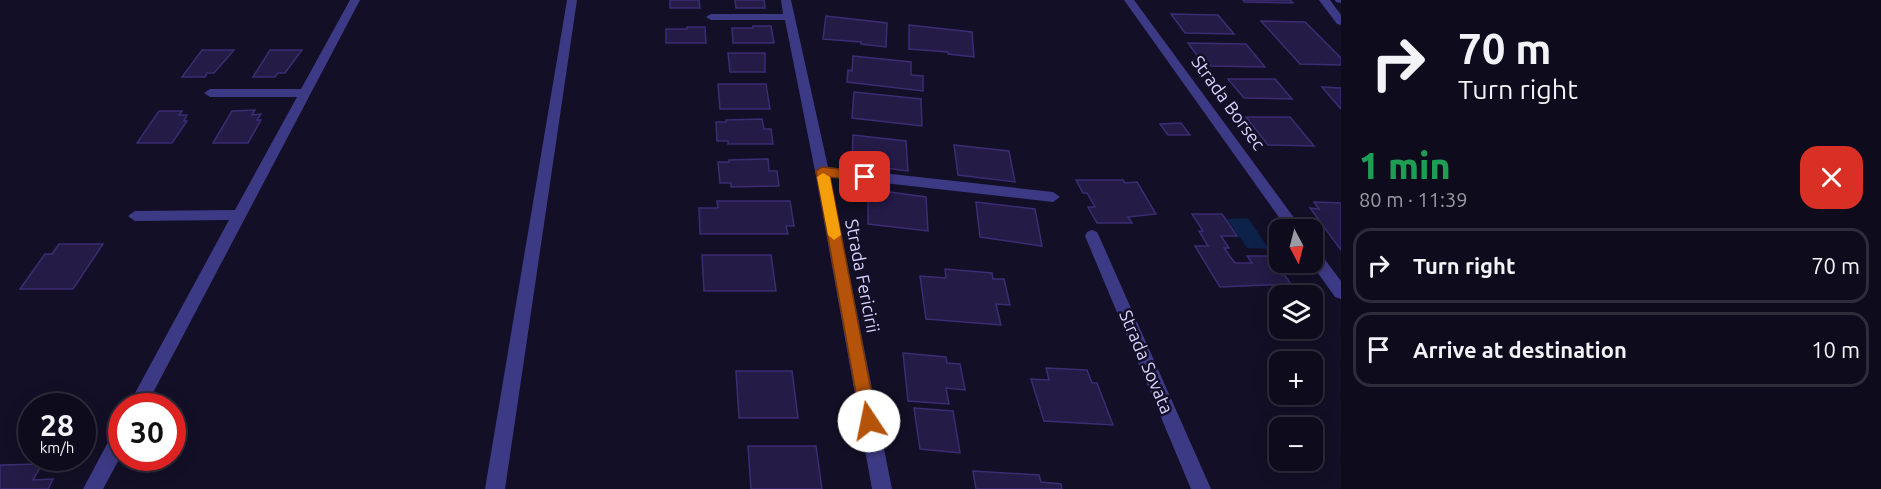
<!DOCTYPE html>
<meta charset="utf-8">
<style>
body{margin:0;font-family:Ubuntu,sans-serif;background:#171425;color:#f1f3f6;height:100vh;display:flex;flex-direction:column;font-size:22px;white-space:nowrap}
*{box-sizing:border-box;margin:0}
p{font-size:20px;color:#9b9ba3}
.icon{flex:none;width:33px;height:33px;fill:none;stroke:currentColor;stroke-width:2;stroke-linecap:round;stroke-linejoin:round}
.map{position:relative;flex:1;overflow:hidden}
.panel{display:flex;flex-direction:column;background:#0e0b1c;width:540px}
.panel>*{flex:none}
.guide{background:#0e0b1c;color:#f1f3f6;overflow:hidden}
.needle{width:39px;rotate:173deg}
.fabs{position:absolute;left:1269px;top:219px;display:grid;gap:12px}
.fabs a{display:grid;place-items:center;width:54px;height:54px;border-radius:12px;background:#0e0b1c;box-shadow:0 3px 15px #0003,0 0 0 2px #2e2b3b;font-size:30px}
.speed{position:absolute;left:18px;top:393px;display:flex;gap:12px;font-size:30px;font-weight:700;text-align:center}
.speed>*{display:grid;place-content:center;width:78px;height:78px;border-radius:50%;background:#0e0b1c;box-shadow:0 3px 15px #0003,0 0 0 2px #2e2b3b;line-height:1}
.speed small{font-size:15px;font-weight:400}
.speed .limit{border:9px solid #d22;background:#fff;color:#111}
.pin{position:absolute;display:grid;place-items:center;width:51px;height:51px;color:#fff;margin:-26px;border-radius:12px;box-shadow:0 3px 9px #0006}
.me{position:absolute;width:66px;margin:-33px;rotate:349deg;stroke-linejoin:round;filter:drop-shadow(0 0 4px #0008)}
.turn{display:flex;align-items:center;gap:21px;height:126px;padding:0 18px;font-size:27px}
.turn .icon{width:78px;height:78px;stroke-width:2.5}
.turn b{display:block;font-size:42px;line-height:51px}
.round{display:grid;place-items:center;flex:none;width:63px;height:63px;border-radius:18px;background:#171425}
.overview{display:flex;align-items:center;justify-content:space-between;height:102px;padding:0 18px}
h1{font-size:36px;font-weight:800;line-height:45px;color:#1e9e55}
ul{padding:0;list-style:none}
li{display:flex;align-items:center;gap:18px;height:75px;margin:0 12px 9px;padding:0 6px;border:3px solid #2e2b3b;border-radius:18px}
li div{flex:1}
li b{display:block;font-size:22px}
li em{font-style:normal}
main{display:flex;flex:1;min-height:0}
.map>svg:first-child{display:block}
.water{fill:#0c2248}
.building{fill:#241b47;stroke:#3b2d73;stroke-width:1.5}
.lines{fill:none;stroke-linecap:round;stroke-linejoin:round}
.street{fill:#3d3a85;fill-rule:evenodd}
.route{fill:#b45309;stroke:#753606;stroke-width:1.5}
.slow{fill:#f59e0b}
.labels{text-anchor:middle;stroke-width:5;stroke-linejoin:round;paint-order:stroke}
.street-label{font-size:18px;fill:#d9d4ff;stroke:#130f26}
</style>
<main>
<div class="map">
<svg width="1341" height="489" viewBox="0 0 1341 489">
<rect width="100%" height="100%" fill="#130f26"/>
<path class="water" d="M1248,218L1269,249L1247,248L1227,219Z"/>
<path class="building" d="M670,0H699L700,8H670Z
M735,0H764L765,8H736Z
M1243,0H1290L1293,3L1244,2Z
M1171,14L1218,15L1234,34L1185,33Z
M826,16L887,23L886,47L861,44V42L823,39Z
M1261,21L1305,22L1341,58V65L1300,64Z
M909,25L972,32L974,57L948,54V52L909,49Z
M753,26H771L774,43H733L732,28H753Z
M687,27H705L706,43H666V29H687Z
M1188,43L1246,44L1265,67L1211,66L1205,58H1199Z
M202,50H234L214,73H207L205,77H182Z
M270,50H302L285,73H278L275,77H253Z
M728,53H765V72H730Z
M853,56L911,62V75L923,76V91L847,82L848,70L852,71Z
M1228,79H1275L1292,99L1244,98Z
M718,84H766L770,109H720Z
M1322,87L1341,88V109Z
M854,92L921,99L922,126L852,118Z
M255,110L252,115L261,114L257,120H261L248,143H213L232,111Z
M159,111H182L179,115H187L184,121H187L172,143H137Z
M1246,117H1290L1314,146L1268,145Z
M762,119L764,129H771L773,144H728V141H717L716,122H726V120Z
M1181,123L1190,135H1168L1160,124Z
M853,135L906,141L908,171L852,164Z
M954,145L1009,151L1015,182L958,175Z
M768,159L769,171H777L779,186L731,187V183H720L718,162H729V160Z
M1076,180H1123L1125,183L1137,182L1156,214L1128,217L1132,223H1097L1088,207H1095L1087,193H1083Z
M868,189L926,197L928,231L868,224Z
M717,201H790L794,226H786L788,234H700L699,208H718Z
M976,202L1035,209L1042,246L980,237Z
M1314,202L1341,203V250L1310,208L1319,209Z
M1192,214H1222L1237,236H1221L1229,248H1224L1235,263H1252L1247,256H1271L1291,284L1220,287L1195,246H1208L1199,231H1203Z
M59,244H103L73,289H20L45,254H52Z
M702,255H771L776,291H704Z
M945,269L992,273L993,279H1004L1010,305L996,304L1001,325L926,319L920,276L946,278Z
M903,353L946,357L947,363L960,364L965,390L946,388L949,404L908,401Z
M1046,368L1087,370L1092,383H1097L1113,425L1044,421L1031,379L1049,380Z
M736,371H792L798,418H739Z
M914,408L953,411L960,453L920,449Z
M748,446H816L822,489H751Z
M42,464L33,480L53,479L48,489H0V465Z
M973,471L1039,475L1041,482L1061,484L1062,489H976Z"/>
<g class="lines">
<path class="street" d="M350,0H360L146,406H128L229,220L135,221L128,216L135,211L235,210L297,97H210L204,93L210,89H301Z
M567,0H577L505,489H485Z
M781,0H791L828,167L1053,192L1060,197L1053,202L830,177L892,489H872L815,171L785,20H711L706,17L711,14H783Z
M1124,0H1134L1303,230H1288Z
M1319,0H1330L1341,15V25L1337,24Z
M1335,0H1341V3L1336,2Z
M1092,230L1097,232L1099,236L1211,489H1191L1085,236L1087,232Z
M1312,247L1317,249L1341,281V299L1335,297L1310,262H1312Z
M122,427V454L103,489H83L115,429Z"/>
</g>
<path class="route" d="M822,167L865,172L872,177L865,181L830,177L877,421L875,426L869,428L863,426L861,421L816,171Z"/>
<path class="slow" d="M823,173L830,177L841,235L834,240L828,235L817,177Z"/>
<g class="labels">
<g class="street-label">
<text transform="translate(1228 103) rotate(54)" y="6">Strada Borsec</text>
<text transform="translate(862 276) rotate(79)" y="6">Strada Fericirii</text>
<text transform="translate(1146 362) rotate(67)" y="6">Strada Sovata</text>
</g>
</g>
</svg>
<div class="fabs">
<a><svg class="needle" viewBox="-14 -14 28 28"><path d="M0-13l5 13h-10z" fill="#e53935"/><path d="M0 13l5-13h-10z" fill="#9b9ba3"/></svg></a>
<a><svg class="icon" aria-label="layers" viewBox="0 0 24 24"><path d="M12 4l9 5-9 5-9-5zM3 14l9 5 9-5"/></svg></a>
<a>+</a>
<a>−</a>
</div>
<div class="speed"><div>28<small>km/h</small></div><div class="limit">30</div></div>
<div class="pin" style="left:865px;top:177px;background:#d93025"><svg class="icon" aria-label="arrive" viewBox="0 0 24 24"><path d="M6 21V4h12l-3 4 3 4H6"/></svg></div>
<svg class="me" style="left:869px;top:421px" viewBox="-20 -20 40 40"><circle r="19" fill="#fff"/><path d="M0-13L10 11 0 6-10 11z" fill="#b45309"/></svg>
</div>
<section class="panel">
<div class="guide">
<div class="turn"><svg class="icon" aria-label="right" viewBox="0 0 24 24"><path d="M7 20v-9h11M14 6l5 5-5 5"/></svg><div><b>70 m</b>Turn right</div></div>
</div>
<div class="overview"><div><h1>1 min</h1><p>80 m · 11:39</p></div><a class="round" style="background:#d93025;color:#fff"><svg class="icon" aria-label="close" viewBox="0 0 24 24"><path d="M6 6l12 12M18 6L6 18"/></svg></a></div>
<ul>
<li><svg class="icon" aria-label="right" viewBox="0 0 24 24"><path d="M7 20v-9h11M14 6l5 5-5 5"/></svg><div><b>Turn right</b></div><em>70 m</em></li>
<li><svg class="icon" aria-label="arrive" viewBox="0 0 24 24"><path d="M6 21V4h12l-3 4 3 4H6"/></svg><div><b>Arrive at destination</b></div><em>10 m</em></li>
</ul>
</section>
</main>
